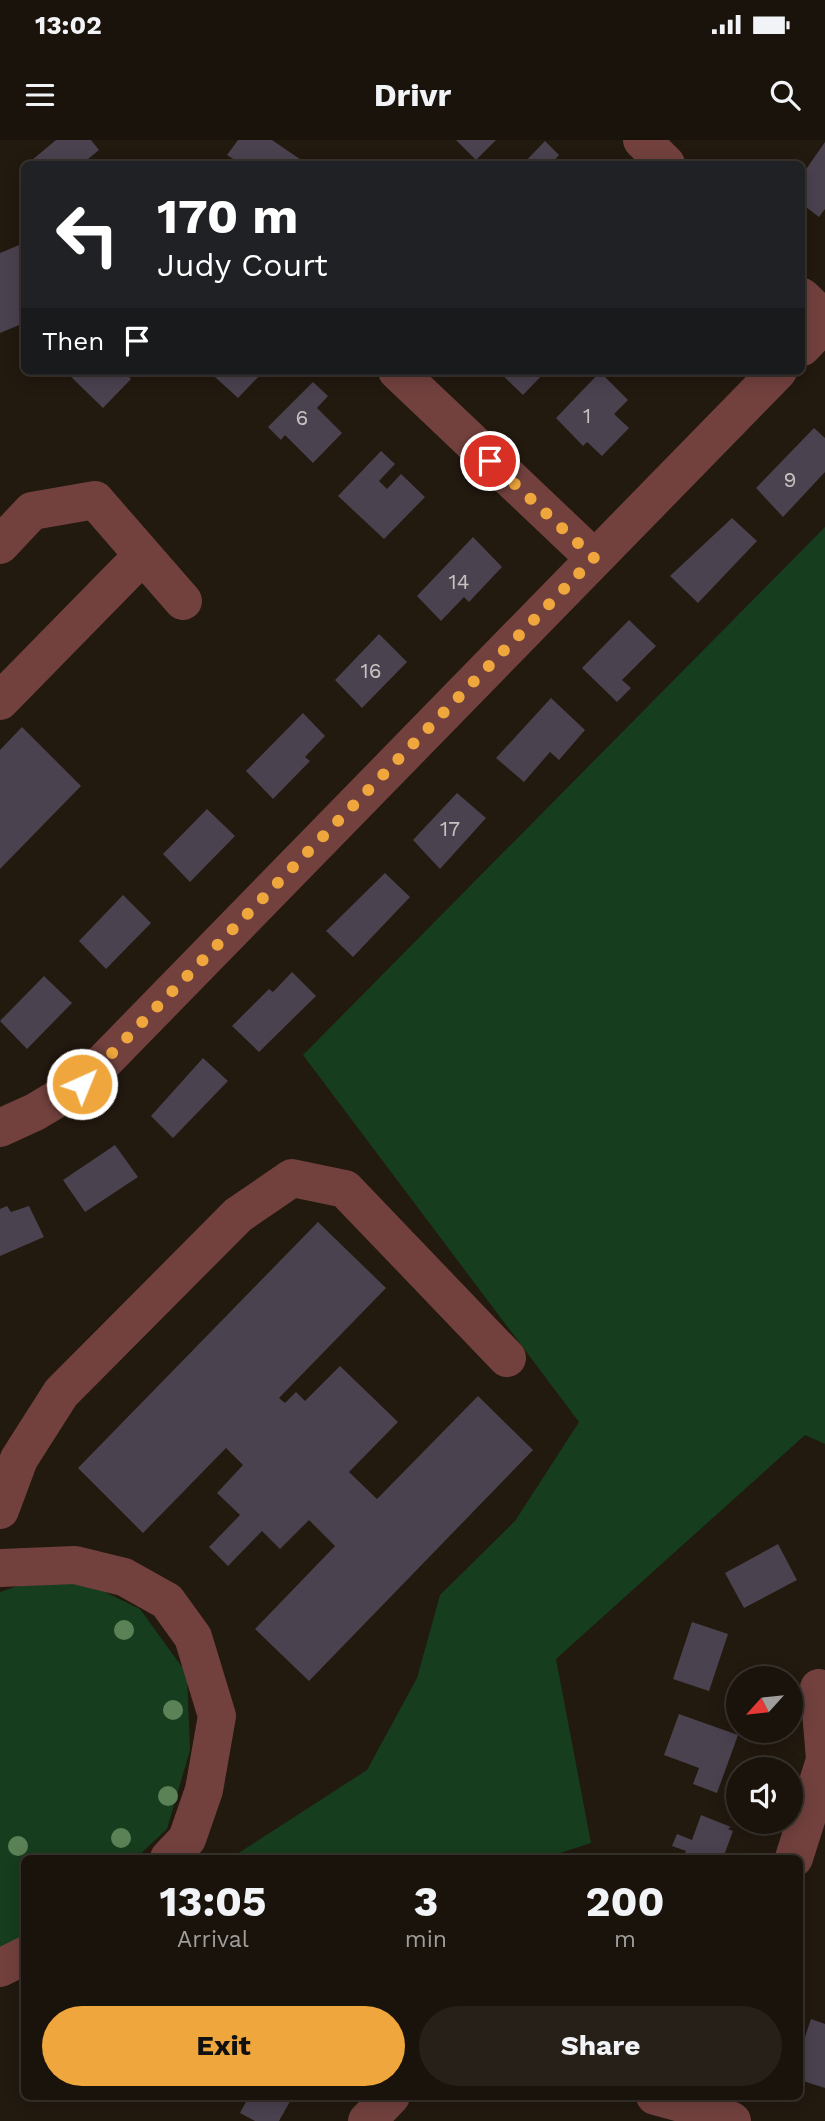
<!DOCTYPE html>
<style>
body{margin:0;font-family:"Work Sans",sans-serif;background:#272019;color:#f1f3f6;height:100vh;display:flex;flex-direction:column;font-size:26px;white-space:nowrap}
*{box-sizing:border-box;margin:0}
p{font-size:23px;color:#9f9e9d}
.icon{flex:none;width:38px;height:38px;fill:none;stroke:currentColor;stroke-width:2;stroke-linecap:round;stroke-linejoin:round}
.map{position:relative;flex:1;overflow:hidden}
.drawer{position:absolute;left:21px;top:1715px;width:782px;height:245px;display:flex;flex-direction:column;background:#1a130b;border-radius:10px;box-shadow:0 4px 18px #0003,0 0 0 2px #38322c}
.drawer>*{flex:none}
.top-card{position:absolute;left:21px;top:21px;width:784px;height:214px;border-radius:10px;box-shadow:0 4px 18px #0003,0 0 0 2px #38322c;background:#202124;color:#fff;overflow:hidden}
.needle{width:46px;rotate:243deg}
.buttons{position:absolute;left:726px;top:1526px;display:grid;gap:14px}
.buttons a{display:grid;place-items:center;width:77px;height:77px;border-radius:50%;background:#1a130b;box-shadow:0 4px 18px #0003,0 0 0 2px #38322c;font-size:35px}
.pin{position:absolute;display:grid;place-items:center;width:60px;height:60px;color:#fff;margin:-30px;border:4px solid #fff;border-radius:50%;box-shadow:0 2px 7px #0007}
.me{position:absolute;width:77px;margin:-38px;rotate:44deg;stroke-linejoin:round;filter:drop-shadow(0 0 5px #0008)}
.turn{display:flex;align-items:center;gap:24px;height:147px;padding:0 21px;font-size:32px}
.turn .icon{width:91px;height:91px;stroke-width:2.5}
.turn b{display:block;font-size:49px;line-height:60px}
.then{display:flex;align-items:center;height:66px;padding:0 21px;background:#0003;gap:14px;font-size:26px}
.eta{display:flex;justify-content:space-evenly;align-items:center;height:119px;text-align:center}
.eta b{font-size:42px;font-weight:700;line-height:49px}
.primary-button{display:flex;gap:14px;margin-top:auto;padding:14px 21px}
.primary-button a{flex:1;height:80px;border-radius:42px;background:#efa73d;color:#111;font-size:28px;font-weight:700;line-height:80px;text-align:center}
.primary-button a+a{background:#272019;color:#f1f3f6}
.status{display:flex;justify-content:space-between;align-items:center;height:49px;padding:0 35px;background:#1a130b;direction:ltr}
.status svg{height:19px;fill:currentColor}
header{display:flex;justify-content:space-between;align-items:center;height:91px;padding:0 21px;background:#1a130b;font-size:32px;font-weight:700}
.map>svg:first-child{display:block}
.green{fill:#163d1d}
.building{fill:#4a424f}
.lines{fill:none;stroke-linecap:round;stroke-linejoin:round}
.minor{stroke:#72413e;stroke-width:38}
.tree{fill:#5b8157}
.route{stroke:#efa73d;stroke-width:12;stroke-dasharray:0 21.6}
.labels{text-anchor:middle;stroke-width:7;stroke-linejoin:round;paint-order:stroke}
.number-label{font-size:21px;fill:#cac2c0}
</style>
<div class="status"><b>13:02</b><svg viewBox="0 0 49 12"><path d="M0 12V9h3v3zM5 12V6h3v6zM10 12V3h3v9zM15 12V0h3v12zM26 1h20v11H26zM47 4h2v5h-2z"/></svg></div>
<header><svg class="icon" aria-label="menu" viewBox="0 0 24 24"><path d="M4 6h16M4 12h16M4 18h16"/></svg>Drivr<svg class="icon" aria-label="search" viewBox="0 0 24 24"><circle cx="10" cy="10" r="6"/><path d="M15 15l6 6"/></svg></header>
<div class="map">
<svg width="825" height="1981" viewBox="0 0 825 1981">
<rect width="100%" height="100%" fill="#22190f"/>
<path class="green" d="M825,387V1304L805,1295L556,1519L591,1703L545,1718H231L367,1630L417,1538L440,1455L515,1381L579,1282L303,915Z
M41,1438L82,1441L140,1469L187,1534L190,1610L167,1689L136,1718H24V1811L0,1818V1452Z"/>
<path class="building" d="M56,0H91L99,10L82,24H36L32,20Z
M238,0H272L307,24H241L227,15Z
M456,0H496L476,20Z
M545,1L559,15L551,24H523Z
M825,2V69L819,77L802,64V35Z
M24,103V183L0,193V113Z
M65,231H123L131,239L103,268Z
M221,231H264L238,258L215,237Z
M498,231H546L523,255Z
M600,232L628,260L614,274L629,288L602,316L587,302L583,306L556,278Z
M313,242L328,256L317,268L342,293L313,323L285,295L281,300L268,287Z
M814,288L825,298V332L783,377L756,348Z
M381,311L395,324L379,341L387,349L401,334L425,357L384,399L338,356Z
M732,378L757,401L698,463L670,436Z
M473,397L502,427L469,462L464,457L441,481L417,456Z
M629,480L656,506L622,540L631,548L617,562L582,528Z
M379,494L407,522L362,568L335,540Z
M551,558L585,590L559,620L550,612L524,642L496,618Z
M303,573L325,596L305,617L310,621L273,659L246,631Z
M22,587L81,646L0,729V610Z
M457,653L486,678L440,729L413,700Z
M207,669L235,696L190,742L163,714Z
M385,733L410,757L353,817L326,791Z
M123,755L151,783L106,829L79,801Z
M292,832L316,856L259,912L232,886L269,849L273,852Z
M44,836L72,863L27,909L0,881Z
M203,918L228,941L173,998L151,976Z
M115,1005L138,1037L85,1072L63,1040Z
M7,1066L11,1072L29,1066L44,1097L0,1116V1069Z
M318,1082L386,1148L279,1258L285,1263L296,1252L305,1261L340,1226L398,1282L349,1332L377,1359L478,1256L533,1310L309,1541L255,1489L335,1406L309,1380L280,1409L262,1391L228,1426L209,1407L240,1375L217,1353L243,1325L226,1308L143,1393L78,1328Z
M778,1404L797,1440L744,1468L725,1433Z
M692,1482L728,1494L709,1551L673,1539Z
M679,1574L738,1595L717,1653L693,1644L699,1628L664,1615Z
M701,1675L731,1687L728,1689L733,1691L723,1718H683L686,1711L672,1706L677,1694L692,1700Z
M811,1879L825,1884V1948L800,1940V1912Z
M249,1956H293L279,1981H255L240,1973Z"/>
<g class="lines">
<path class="minor" d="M642,0L666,24
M802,157L825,179
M802,207L825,183
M397,231L594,418
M0,405L32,371L95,360L183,461
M0,561L143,415
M0,988L35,972L82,944L778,231
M0,1370L19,1319L61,1253L238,1075L292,1038L345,1049L507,1218
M0,1428L75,1425L124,1437L167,1461L193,1497L217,1576L204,1650L187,1699L169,1718
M819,1548L825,1619
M794,1718L825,1620
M0,1828L24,1816
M655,1956L714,1972L732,1981
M367,1981L391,1956"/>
</g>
<g class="tree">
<circle cx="124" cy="1490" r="10"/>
<circle cx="173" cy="1570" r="10"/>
<circle cx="168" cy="1656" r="10"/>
<circle cx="121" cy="1698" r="10"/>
<circle cx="18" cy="1706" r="10"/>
</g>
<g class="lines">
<path class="route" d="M82,944L594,418L490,321"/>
</g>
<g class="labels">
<g class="number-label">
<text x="587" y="283">1</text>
<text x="302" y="285">6</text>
<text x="790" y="347">9</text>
<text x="459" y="449">14</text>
<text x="371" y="538">16</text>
<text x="450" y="696">17</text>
</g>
</g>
</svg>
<div class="buttons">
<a><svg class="needle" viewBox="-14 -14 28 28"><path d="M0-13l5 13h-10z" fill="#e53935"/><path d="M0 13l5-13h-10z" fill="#9f9e9d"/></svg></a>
<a><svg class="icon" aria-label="sound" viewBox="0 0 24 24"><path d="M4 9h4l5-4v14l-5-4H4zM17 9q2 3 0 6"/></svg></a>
</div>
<div class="pin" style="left:490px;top:321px;background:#d93025"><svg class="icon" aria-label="arrive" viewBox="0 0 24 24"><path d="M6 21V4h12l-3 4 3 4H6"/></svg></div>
<svg class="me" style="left:82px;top:944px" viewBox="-20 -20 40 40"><circle r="17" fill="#efa73d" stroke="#fff" stroke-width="3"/><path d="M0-11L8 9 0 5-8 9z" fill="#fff"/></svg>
<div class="top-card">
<div class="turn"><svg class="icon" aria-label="left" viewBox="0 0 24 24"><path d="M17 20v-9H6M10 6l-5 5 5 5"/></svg><div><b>170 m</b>Judy Court</div></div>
<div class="then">Then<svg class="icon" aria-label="arrive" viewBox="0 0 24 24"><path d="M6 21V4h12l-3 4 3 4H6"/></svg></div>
</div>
<section class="drawer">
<div class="eta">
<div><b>13:05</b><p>Arrival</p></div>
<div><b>3</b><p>min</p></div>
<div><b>200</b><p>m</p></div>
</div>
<div class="primary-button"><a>Exit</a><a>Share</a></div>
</section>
</div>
